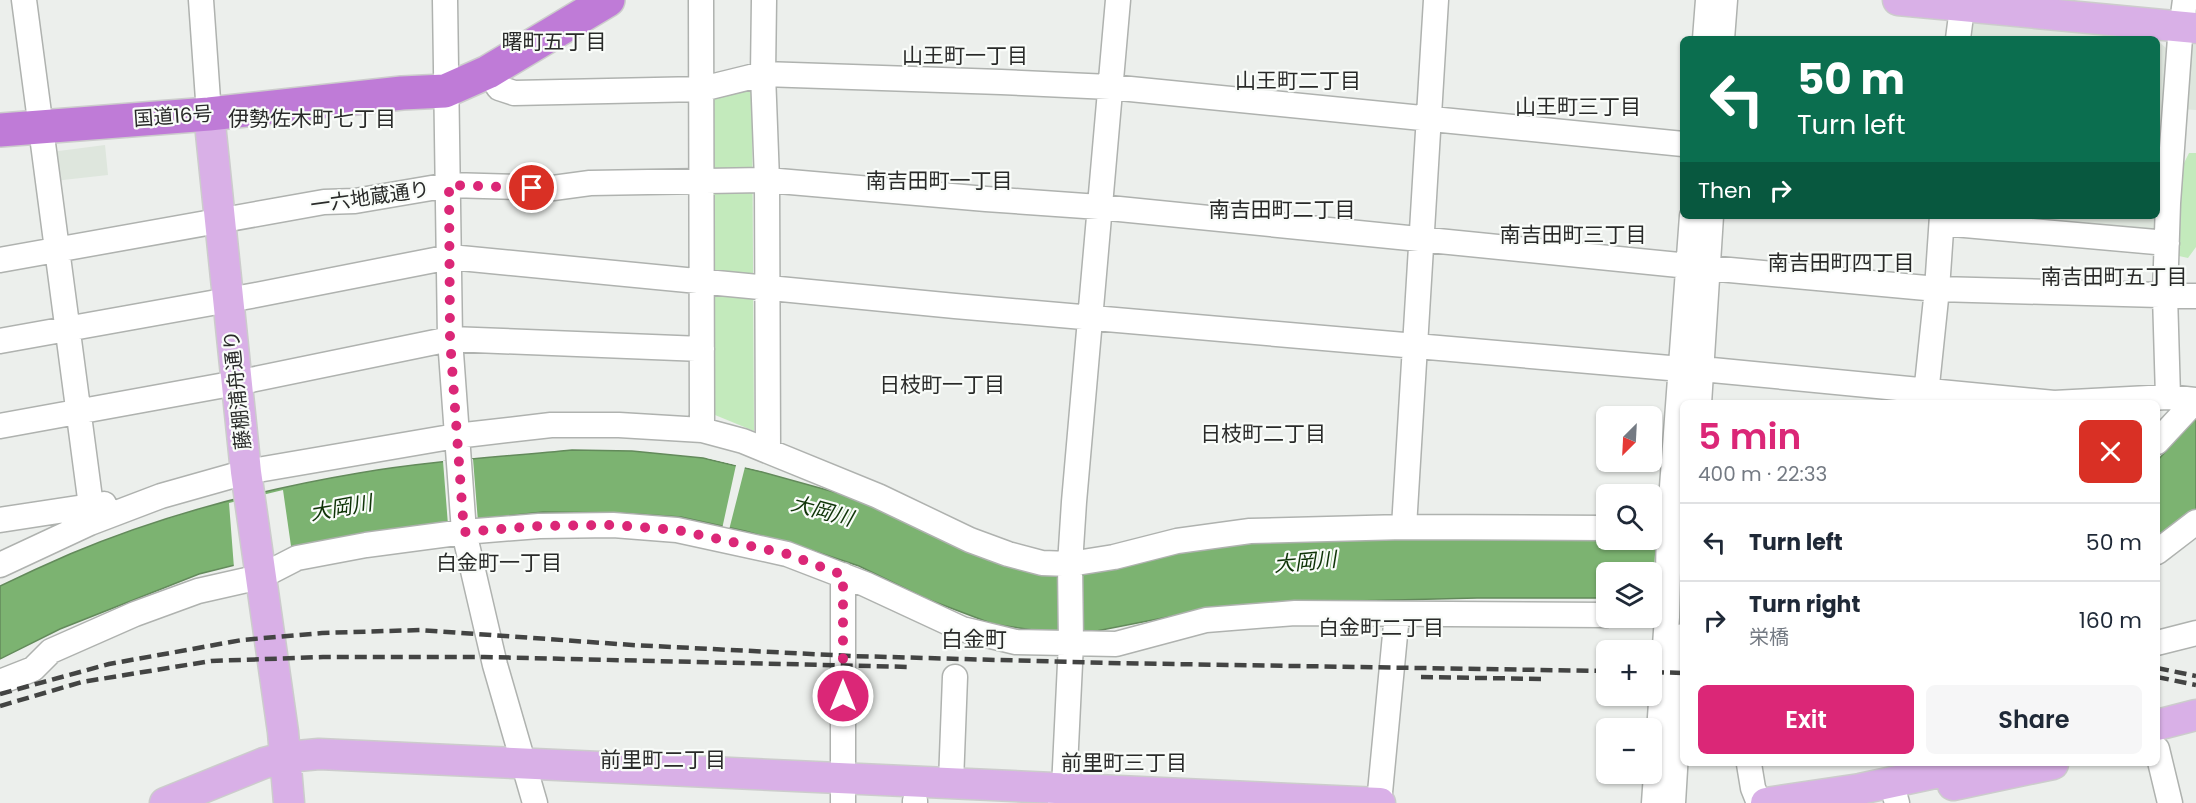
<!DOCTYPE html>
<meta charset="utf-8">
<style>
body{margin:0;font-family:Poppins,"Noto Sans JP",sans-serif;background:#f6f6f7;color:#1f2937;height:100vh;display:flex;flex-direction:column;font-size:22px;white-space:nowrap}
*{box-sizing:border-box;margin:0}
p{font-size:20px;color:#747a83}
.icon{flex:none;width:33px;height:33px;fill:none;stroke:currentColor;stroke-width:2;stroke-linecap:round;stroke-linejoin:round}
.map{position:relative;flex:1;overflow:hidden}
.details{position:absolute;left:1680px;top:400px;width:480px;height:366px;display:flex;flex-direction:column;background:#fff;border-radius:9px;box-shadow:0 2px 4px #0004}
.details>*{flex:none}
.top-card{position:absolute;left:1680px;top:36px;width:480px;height:183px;border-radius:9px;box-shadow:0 2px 4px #0004;background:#0b6e4f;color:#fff;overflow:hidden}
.needle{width:39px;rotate:204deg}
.buttons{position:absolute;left:1596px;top:406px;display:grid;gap:12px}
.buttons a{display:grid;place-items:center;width:66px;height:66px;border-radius:9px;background:#fff;box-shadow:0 2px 4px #0004;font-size:30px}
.pin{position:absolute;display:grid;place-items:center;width:51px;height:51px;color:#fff;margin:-26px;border:3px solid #fff;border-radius:50%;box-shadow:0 2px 6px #0007}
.me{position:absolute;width:66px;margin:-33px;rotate:0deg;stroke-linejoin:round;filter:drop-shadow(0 0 4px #0008)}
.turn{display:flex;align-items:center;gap:21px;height:126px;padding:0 18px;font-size:27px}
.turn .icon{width:78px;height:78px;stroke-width:2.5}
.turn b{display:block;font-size:42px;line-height:51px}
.then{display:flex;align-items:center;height:57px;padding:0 18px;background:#0003;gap:12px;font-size:22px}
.round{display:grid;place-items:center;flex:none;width:63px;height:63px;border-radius:9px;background:#f6f6f7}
.overview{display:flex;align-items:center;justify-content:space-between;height:102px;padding:0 18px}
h1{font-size:36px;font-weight:600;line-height:45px;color:#db2777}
.action{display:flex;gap:12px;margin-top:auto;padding:12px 18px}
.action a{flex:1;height:69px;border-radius:9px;background:#db2777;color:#fff;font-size:24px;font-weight:600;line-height:69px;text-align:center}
.action a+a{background:#f6f6f7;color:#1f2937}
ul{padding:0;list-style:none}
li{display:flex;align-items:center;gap:18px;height:78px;padding:0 18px;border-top:2px solid #e0e1e3}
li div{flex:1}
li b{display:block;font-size:22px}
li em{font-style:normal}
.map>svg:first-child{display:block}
.built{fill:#dee6dd}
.green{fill:#c3eabc}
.water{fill:#7cb371;stroke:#638a5b;stroke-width:1.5}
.pier{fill:#ecefec}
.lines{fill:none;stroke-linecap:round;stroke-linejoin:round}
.minor-casing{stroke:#afb2af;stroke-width:27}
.major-casing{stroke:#ccc;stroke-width:33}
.highway-casing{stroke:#ccc;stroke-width:36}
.minor{stroke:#fff;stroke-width:24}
.major{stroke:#d9b0e7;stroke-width:30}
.highway{stroke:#bf7bd7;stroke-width:33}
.rail{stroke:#434443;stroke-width:4.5;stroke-dasharray:12 6;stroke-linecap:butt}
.route{stroke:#db2777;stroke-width:10;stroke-dasharray:0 18}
.labels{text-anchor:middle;stroke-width:4.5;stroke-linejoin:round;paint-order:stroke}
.street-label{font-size:20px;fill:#292a29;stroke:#f9fcf9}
.neighbourhood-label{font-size:21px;fill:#292a29;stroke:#f9fcf9}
.water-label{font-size:21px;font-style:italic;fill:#0f3407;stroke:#f9fcf9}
.quarter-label{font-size:22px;fill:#292a29;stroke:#f9fcf9}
</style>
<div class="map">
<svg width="2196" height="803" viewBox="0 0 2196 803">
<rect width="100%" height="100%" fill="#ecefec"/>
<path class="built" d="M1973,23L2143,39H1972Z
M2157,40L2166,48L2156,242L1956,216H2157Z
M2192,45H2196V110L2182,109L2187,50Z
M105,145L108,175L54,181L51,152Z"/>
<path class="green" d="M752,87L754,431L715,415L712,100Z
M2189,153H2196V247L2188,258L2179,256L2182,167Z"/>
<path class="water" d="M2196,418V509L2157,538V461Z
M572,450L632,451L703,458L762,472L845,495L1006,564L1233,541L1370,538L1683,541V604L1652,601V573H1606V598H1477L1313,602L1204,610L1081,634L1033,630L993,624L927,599L859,566L805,548L745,531L681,517L622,513L543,512L477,519L291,551L199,574L60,629L0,659V586C23,575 47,564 70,554C160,516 264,489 359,473C429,461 501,457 572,450Z"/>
<path class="pier" d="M708,456L776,472V474L745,467L729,530L722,529L736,465L707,458Z
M473,459L478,522L448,525L443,461Z
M283,490L292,553L234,568L229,503Z
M1656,538L1683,540V607L1652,604Z"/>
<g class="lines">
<defs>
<path id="minor" d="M24,0L91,506L90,523
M201,0L209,114
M445,0L450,339L464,532L495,665L535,803
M701,0L702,430
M764,0L763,74L767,180L768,450
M1705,39L1708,0
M1722,39L1725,0
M1958,39L1963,0
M488,72L499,88L514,93L702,89L763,74L1001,82L1110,87L1683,144
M1942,223L2167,243
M0,260L324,202L355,201L449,185L553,188L590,183L767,180L986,199L1099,207L1679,265L1689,264L1708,268L1937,289L2196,296
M0,341L256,295L450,257L955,306L1681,369L1712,370L2054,403L2168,397L2196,400
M2168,397L2165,295L2168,203L2180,38L2185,0
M1699,404L1711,216
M1925,404L1937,289L1942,216
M0,426L236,383L450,339L702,349
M2157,442L2196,400
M0,520L104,504
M1404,527L1436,0
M2157,552L2196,522
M0,565L90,523L161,496L246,472L456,436L551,425H619L702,430L743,441L878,496L970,540L1008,554L1042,563L1070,564L1114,557L1177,541L1250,531L1404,527L1606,528
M843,575V803
M2157,643L2196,633
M0,682L33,669L51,651L135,614L198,591L260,577L297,558L366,545L464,532L539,526L613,525L677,530L787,554L865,584L962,629L1016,642L1116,644L1206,620L1295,613L1606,615
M2157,749L2170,803
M1749,764L1753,788L1759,803
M951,782L955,677
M1891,782L1897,803
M915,801V803
M1060,803L1064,788L1071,643L1070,564L1074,502L1118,0
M1379,803L1397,614
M1654,803L1667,617L1669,528L1692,216
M1673,803L1683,636"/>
<path id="major" d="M1898,0L2196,28
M209,114L246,472L283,732L289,803
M2157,725L2196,715
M1953,785L2053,764
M165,803L264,763L287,757L319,754L1380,803
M1766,803L1860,789L1977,764"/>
<path id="highway" d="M0,130L209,114L402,93L445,91L488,72L608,0"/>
</defs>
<use href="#minor" class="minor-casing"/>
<use href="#major" class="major-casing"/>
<use href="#highway" class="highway-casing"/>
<use href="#minor" class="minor"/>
<use href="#major" class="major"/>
<use href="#highway" class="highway"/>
<path class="rail" d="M2157,668L2196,676
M1652,672L1683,673
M1421,677L1544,679
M2157,677L2196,685
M0,694L109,664L242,640L322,633L420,630L632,645L852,656L1109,663L1606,671
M0,706L82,682L211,661L323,657H484L911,667"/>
</g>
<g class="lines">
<path class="route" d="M532,188L449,185L450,339L464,532L539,526L613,525L677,530L787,554L843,575V696"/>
</g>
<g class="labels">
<g class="street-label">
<text transform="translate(173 116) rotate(-4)" y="7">国道16号</text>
<text transform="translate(370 197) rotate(-8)" y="7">一六地蔵通り</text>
<text transform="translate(237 390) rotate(-96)" y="7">藤棚浦舟通り</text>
</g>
<g class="neighbourhood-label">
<text x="554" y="49">曙町五丁目</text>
<text x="965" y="63">山王町一丁目</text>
<text x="1298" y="88">山王町二丁目</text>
<text x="1578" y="114">山王町三丁目</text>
<text x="312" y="126">伊勢佐木町七丁目</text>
<text x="939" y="188">南吉田町一丁目</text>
<text x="1282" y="217">南吉田町二丁目</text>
<text x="1573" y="242">南吉田町三丁目</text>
<text x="1841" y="270">南吉田町四丁目</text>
<text x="2114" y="284">南吉田町五丁目</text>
<text x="942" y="392">日枝町一丁目</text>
<text x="1263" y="441">日枝町二丁目</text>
<text x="499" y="570">白金町一丁目</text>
<text x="1381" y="635">白金町二丁目</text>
<text x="663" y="767">前里町二丁目</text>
<text x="1124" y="770">前里町三丁目</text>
</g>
<g class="water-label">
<text transform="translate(341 508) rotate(-10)" y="7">大岡川</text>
<text transform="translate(822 511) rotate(15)" y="7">大岡川</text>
<text transform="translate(1305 562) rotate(-5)" y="7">大岡川</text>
</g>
<g class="quarter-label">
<text x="974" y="647">白金町</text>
</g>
</g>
</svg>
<div class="buttons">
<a><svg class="needle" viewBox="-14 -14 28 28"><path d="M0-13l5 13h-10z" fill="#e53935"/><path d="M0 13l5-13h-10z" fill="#747a83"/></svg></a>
<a><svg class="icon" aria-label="search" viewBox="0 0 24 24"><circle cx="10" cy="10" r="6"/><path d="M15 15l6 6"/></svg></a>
<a><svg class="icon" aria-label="layers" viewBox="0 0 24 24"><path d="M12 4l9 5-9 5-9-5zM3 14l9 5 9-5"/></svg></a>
<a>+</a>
<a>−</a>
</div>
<div class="pin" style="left:532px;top:188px;background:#d93025"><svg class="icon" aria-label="arrive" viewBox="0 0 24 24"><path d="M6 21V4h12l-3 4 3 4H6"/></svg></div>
<svg class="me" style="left:843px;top:696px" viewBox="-20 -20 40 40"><circle r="17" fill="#db2777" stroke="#fff" stroke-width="3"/><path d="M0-11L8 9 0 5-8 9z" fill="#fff"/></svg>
<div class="top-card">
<div class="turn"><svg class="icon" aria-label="left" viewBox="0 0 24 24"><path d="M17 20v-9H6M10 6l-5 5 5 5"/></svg><div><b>50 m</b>Turn left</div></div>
<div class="then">Then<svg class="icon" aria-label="right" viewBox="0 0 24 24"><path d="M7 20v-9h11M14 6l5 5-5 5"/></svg></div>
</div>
<section class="details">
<div class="overview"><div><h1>5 min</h1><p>400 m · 22:33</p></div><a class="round" style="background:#d93025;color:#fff"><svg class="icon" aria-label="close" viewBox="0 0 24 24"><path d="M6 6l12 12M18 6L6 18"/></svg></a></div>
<ul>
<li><svg class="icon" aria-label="left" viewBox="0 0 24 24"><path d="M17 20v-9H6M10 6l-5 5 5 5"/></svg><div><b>Turn left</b></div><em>50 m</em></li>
<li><svg class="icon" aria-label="right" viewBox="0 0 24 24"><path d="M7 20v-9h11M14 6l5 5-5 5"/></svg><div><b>Turn right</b><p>栄橋</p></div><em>160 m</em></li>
</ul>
<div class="action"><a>Exit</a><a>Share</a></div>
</section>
</div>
